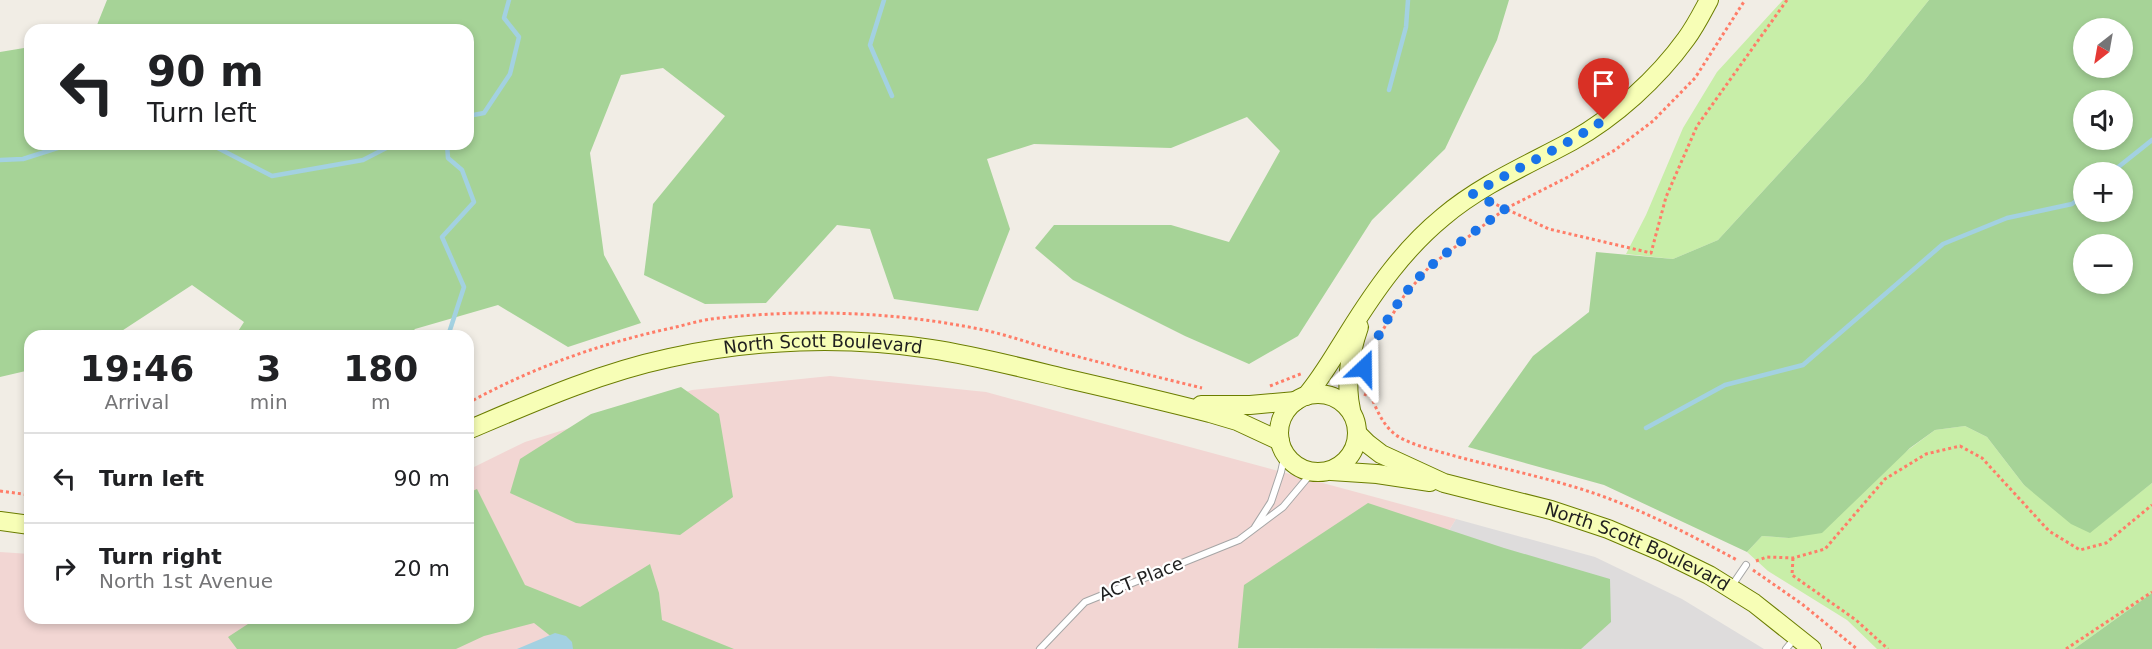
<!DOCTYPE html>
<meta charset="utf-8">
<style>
body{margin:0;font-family:"DejaVu Sans",sans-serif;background:#f2f2f2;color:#202124;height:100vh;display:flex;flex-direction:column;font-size:22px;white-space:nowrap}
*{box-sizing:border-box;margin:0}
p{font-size:20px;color:#757577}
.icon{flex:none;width:33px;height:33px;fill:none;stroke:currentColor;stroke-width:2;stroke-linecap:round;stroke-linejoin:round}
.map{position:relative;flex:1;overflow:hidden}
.sheet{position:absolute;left:24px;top:330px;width:450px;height:294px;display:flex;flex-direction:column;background:#fff;border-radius:18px;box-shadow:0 3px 9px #0003}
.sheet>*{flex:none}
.banner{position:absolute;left:24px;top:24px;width:450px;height:126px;border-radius:18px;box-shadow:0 3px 9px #0003;background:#fff;color:#202124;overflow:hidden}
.needle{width:39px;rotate:211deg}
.tools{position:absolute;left:2073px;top:18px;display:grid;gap:12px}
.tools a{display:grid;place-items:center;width:60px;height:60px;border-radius:50%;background:#fff;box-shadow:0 3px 9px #0003;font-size:30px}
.pin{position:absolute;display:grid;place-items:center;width:51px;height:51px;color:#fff;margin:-62px -26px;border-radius:50% 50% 50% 0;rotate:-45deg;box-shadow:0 0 6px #0007}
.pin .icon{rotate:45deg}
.me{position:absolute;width:66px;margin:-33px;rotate:23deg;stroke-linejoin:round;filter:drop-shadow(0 0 4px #0008)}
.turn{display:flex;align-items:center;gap:21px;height:126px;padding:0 24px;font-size:27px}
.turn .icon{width:78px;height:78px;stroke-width:2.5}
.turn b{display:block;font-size:42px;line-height:51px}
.eta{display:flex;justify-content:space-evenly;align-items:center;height:102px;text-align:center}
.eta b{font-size:36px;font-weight:600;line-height:42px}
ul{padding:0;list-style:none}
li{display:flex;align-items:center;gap:18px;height:90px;padding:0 24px;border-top:2px solid #e0e0e0}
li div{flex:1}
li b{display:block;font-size:22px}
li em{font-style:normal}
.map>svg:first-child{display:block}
.residential{fill:#dedcdc}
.commercial{fill:#f2d6d3}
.grass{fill:#c8eea8}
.forest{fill:#a6d397;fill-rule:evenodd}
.water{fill:#a3d1e1}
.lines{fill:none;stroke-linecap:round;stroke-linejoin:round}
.stream{stroke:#a3d1e1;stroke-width:4.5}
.lane-casing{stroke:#a6a6a6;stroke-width:8}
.secondary-casing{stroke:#6b7d00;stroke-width:20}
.path{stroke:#ff7d68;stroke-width:3;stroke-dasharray:3 3;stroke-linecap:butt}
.lane{stroke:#fff;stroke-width:6}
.secondary{stroke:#f7feb6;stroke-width:18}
.route{stroke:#1a73e8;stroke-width:10;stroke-dasharray:0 18}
.labels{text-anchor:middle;stroke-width:4.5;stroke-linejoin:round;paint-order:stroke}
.street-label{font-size:18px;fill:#1f1f1f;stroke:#fff}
</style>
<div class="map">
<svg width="2152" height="649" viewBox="0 0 2152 649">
<rect width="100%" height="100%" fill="#f1ede5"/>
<path class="residential" d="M1456,519L1595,557L1682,599L1764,649H1375Z"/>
<path class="commercial" d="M830,376L986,392L1456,519L1375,649H0V552L30,554V618H468V470L525,442L692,390Z"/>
<path class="grass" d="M1783,0H1929L1864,81L1718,240L1673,259L1626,254L1646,215L1683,128L1717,72Z
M1965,426L1987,437L2024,485L2090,532L2152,483V593L2074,649H1877L1847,620L1768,571L1747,552L1762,536L1789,538L1935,430Z"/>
<path class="forest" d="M107,0H1509L1497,40L1445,149L1372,220L1298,336L1249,364L1185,336L1073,280L1035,248L1054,225H1171L1229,242L1280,151L1247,117L1171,148L1034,144L987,159L1010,229L978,311L894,299L870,229L837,225L766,303L705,304L644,275L653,204L725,116L663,68L621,75L590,153L604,255L641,323L568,347L498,305L415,329L409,336H235L244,322L192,285L114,336H30V370L0,377V52L30,47V144H468V30H95Z
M1929,0H2152V483L2090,533L2071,524L2024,485L1987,437L1965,426L1935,430L1910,448L1822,533L1789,538L1762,536L1747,552L1604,485L1468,447L1533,356L1589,312L1596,252L1673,259L1718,240L1864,81ZM2122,28V68H2084V28ZM2122,100V140H2084V100ZM2122,172V212H2084V172ZM2122,244V284H2084V244Z
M681,387L719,414L733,497L680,535L576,523L510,493L520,459L591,414Z
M477,489L525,585L580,607L650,564L659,593L662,620L734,649H567L534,623L484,636L456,649H237L228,637L257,618H468V493Z
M1368,503L1504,548L1610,579L1611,622L1581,649L1238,648L1244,585Z
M2152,593V649H2074Z"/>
<path class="water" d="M555,633L566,636L572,642L573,649H517Z"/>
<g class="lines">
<path class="stream" d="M884,0L870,45L892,96
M1389,90L1406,27L1408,0
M468,116L484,113L510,74L519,37L504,18L509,0
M210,144L272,176L363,160L394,144
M447,144L448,158L462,170L474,202L442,237L464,287L448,336
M0,160L23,159L70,144
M2112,172L2152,140
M1646,428L1725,385L1803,365L1943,244L2007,218L2072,204L2084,195"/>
<defs>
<path id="lane" d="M1255,527L1271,502L1281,472L1285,454
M1731,587L1746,565
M1040,649L1085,602L1239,540L1283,507L1309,476L1315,472
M1786,649L1795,638"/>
<g id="secondary">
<circle cx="1318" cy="433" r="39"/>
<path d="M1306,396C1323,376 1335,354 1349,332C1376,289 1404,249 1443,217C1482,184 1528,165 1572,141C1615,117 1657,79 1686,39C1695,27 1702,13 1709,0"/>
<path d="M1201,405H1250L1296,401"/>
<path d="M1351,410C1345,383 1350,353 1359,327"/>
<path id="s1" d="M468,430C534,402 599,373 669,358C754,339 845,336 931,349C977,356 1023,368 1068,379C1116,390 1163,401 1210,413L1237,421L1280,441"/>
<path id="s2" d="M1358,434L1368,444L1381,454L1444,483L1551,510L1608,529L1662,552L1709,575L1754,603L1812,649"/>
<path d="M1331,471L1377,474L1430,482"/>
<path d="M0,521L30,525"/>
</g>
</defs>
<use href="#lane" class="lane-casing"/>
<use href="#secondary" class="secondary-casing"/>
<path class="path" d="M1491,202L1549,229L1651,253L1666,197L1697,126L1787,0
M1371,349L1404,296L1430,266L1505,209L1568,177L1615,150L1653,121L1695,78L1745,0
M1270,386L1303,373
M1364,394L1371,397C1378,412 1384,428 1399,437C1415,446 1434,450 1451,455C1491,466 1531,474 1571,486C1630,503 1683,531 1737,560
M468,403C532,368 596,345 667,329C682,326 697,321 711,319C797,309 888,311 974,328C1002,333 1029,343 1057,351C1105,364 1153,376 1202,388
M0,491L30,495
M1793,558L1792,575L1856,620L1888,649
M1756,561L1767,557L1793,558L1825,549L1885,479L1926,454L1960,446L1982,458L2049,531L2080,550L2106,543L2152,505
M1753,570L1802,604L1857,649
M2066,649L2152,592"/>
<use href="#lane" class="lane"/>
<use href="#secondary" class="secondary"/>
</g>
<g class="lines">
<path class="route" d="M1364,368C1377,333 1403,289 1432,265C1455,245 1481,227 1505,209L1473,194C1516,168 1562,148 1604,120"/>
</g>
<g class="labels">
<g class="street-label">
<text dy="6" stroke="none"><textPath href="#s1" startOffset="369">North Scott Boulevard</textPath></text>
<text dy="6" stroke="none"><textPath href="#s2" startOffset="304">North Scott Boulevard</textPath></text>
<text transform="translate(1141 579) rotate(-22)" y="6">ACT Place</text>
</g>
</g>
</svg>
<div class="tools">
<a><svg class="needle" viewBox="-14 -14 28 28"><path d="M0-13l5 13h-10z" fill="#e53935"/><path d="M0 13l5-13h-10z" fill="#757577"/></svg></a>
<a><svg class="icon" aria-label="sound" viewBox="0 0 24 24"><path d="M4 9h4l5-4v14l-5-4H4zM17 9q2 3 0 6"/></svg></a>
<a>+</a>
<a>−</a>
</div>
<div class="pin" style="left:1604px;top:120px;background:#d93025"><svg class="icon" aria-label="arrive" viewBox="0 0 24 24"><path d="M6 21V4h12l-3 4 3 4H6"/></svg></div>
<svg class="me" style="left:1364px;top:368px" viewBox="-20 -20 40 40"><path d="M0-17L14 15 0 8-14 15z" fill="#1a73e8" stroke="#fff" stroke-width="4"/></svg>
<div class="banner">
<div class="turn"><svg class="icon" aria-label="left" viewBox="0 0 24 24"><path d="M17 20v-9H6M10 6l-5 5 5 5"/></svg><div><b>90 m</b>Turn left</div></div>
</div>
<section class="sheet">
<div class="eta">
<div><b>19:46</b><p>Arrival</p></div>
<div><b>3</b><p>min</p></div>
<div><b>180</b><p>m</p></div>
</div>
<ul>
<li><svg class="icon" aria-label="left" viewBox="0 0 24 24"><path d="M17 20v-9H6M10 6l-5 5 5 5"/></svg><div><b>Turn left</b></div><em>90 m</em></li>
<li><svg class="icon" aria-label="right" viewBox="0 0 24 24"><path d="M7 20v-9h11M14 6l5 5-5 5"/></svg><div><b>Turn right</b><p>North 1st Avenue</p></div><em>20 m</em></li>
</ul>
</section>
</div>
